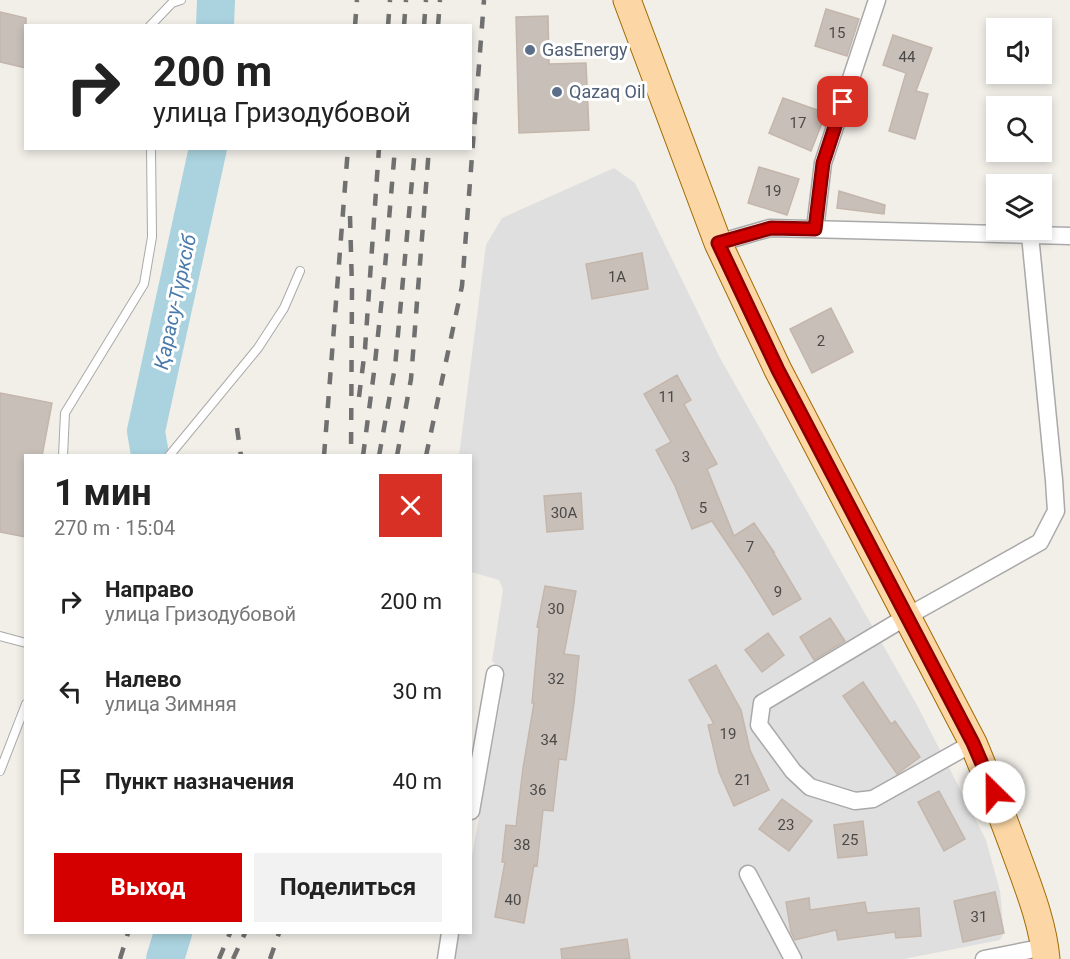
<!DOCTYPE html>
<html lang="ru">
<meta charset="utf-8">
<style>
body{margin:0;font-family:Roboto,sans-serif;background:#f2f2f2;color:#222;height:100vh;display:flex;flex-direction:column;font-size:22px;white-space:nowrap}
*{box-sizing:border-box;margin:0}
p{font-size:20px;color:#767676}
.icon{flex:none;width:33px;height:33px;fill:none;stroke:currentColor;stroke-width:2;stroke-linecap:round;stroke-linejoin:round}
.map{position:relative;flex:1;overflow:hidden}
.side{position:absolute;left:24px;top:454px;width:448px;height:480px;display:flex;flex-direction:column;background:#fff;border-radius:0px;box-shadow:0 3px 9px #0003}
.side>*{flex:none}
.hud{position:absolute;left:24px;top:24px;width:448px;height:126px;border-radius:0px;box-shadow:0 3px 9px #0003;background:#fff;color:#222;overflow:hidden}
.controls{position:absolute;left:986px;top:18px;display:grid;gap:12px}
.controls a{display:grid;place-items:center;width:66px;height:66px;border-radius:0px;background:#fff;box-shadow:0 3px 9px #0003;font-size:30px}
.pin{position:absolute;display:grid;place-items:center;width:51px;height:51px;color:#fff;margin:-26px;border-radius:12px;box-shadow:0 3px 9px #0006}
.me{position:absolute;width:66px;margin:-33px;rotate:337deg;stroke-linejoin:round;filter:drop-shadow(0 0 4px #0008)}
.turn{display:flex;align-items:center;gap:21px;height:126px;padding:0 30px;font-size:27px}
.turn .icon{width:78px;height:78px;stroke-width:2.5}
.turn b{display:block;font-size:42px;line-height:51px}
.round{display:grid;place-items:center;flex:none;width:63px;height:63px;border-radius:0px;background:#f2f2f2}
.overview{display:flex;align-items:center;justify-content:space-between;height:102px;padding:0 30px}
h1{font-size:36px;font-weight:700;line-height:45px}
.cta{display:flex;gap:12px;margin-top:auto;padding:12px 30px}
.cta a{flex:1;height:69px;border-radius:0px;background:#d40000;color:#fff;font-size:24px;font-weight:700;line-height:69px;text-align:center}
.cta a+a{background:#f2f2f2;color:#222}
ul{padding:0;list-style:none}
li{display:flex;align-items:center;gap:18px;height:90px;padding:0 30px}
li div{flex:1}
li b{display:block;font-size:22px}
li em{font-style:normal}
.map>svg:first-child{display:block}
.residential{fill:#e0dfdf}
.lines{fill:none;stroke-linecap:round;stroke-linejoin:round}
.river{stroke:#aad3df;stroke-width:38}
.building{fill:#c7bfb8;stroke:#c4b6ab;stroke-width:1.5}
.service-casing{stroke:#a9a9a9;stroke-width:10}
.minor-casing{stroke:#a9a9a9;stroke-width:19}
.primary-casing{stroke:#a06b00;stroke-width:29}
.service{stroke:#fff;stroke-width:8}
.minor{stroke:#fff;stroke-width:16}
.primary{stroke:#fcd6a4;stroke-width:27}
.rail{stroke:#707070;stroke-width:4.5;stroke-dasharray:12 12;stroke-linecap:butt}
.route-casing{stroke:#8a0000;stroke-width:15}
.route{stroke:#d40000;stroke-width:10}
.service-dot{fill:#5c6f8a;stroke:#fff;stroke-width:2}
.labels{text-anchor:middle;stroke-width:6;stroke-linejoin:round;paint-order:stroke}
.number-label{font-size:15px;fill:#4b4948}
.service-label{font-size:18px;fill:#4e5e75;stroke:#fff;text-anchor:start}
.water-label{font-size:20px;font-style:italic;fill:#4a7aab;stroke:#fff}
</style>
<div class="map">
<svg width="1070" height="959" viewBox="0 0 1070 959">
<rect width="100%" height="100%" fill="#f2efe9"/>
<path class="residential" d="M614,168L635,183L720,358L917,705L986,840L1000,891L1004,933L1000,940L904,959H453L458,933H471V861L501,698V669L492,661L503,590L499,580L471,572V456H459L486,245L502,218Z"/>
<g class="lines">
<path class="river" d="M215,26L216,0
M150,455L146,431L208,148
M165,959L173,933"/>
</g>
<path class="building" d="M826,9L859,19L847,56L815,46Z
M0,12L26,18V68L0,62Z
M548,16L549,64L586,63L589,130L519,133L516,17Z
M893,35L932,48L916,91L928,94L915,139L889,131L906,73L883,65Z
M783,98L826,113L811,151L769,133Z
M759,167L799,179L787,215L748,203Z
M839,191L885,205L884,214L837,208Z
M642,253L648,289L592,299L586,264Z
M831,308L853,352L812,373L790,329Z
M677,375L691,400L684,404L717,464L707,469L734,536L754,523L774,552H773L801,599L773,615L747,573L712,521L692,529L675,486L656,450L671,442L644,394Z
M0,393L52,403L42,456H26V537L0,532Z
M581,493L583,529L547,532L544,496Z
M545,586L576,591L564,654L579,656L574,703L566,760L559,759L553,811L543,810L537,866L534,865L524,923L495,917L505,862H502L506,825L516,826L523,768L534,703H532L539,627H537Z
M830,618L845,641L814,660L800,637Z
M768,633L784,655L762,672L745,650Z
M716,665L741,710L750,750L769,790L734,806L719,772L708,725L714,724L689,680Z
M863,682L891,724L895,721L920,757L897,774L843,696Z
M939,791L965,839L944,851L918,802Z
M782,799L812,821L789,851L759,829Z
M863,821L867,855L838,858L834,825Z
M995,892L1004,933L963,942L954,901Z
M809,898L810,910L865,902L867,913L919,908L921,936L896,938L895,932L838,940L836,930L795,940L791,932L786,902Z
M627,939L630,959H562L561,949Z"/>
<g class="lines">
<defs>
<path id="service" d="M150,26L172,3L181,0
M63,456L65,413L144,284L152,237L151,148
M169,456L258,348L284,308L300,271
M0,636L26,643
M0,771L26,704"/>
<path id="minor" d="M815,229L823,163L877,0
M718,243L770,228L1070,236
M973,743L873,799L855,801L810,787L793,771L759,725L762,703L906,617L1040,542L1056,511L1054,480L1030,235
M471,811L495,674
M748,874L793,959
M446,959L450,933
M984,959L1045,947"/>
<path id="primary" d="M627,0L718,243L778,370L973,743C989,781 1003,818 1017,856C1029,889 1043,924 1046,959"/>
</defs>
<use href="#service" class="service-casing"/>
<use href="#minor" class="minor-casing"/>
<use href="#primary" class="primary-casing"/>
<use href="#service" class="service"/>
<use href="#minor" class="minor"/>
<use href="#primary" class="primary"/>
<path class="rail" d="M355,26L357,0
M388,26L390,0
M404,26L406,0
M424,26L426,0
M438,26L440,0
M350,216L352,288L351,456
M359,397L365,349L379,148
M237,428L241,456
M324,456L348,148
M363,456L374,372L384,279L395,148
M379,456L395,367L415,148
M397,456L411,379L429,148
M426,456L462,286L484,0
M120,959L128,933
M219,959L230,933
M233,959L245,933
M270,959L279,933"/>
</g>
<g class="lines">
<defs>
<path id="route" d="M843,102L823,163L815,229L771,228L718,243L778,370L973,743L994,792"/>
</defs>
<use href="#route" class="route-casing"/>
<use href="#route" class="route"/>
</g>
<g class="service-dot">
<circle cx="530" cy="50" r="6"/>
<circle cx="557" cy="92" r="6"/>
</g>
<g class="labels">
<g class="number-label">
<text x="837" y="38">15</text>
<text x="907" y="62">44</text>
<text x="798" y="128">17</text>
<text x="773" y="196">19</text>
<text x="617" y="282">1А</text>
<text x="821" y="346">2</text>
<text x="667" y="402">11</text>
<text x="686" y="462">3</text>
<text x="703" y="513">5</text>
<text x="564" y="518">30А</text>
<text x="750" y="552">7</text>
<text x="778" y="597">9</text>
<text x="556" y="614">30</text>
<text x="556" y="684">32</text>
<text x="728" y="739">19</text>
<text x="549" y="745">34</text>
<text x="743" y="785">21</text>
<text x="538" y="795">36</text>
<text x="786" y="830">23</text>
<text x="850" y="845">25</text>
<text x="522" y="850">38</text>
<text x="513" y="905">40</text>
<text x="979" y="922">31</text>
</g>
<g class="service-label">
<text x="542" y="56">GasEnergy</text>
<text x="569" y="98">Qazaq Oil</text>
</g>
<g class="water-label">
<text transform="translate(175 302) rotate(-78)" y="7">Қарасу-Түрксіб</text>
</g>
</g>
</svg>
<div class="controls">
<a><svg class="icon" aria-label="sound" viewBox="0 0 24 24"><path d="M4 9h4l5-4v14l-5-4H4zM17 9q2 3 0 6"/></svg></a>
<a><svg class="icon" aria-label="search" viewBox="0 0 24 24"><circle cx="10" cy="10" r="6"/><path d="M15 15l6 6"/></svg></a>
<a><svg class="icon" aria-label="layers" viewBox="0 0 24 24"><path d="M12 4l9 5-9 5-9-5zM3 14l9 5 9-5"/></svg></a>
</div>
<div class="pin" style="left:843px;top:102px;background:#d93025"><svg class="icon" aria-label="arrive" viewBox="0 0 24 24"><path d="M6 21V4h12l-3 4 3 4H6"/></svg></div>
<svg class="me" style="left:994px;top:792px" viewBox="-20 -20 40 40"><circle r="19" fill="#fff"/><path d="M0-13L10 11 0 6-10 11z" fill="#d40000"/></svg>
<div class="hud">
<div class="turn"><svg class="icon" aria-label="right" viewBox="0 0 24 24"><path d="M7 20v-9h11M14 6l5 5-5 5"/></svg><div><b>200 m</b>улица Гризодубовой</div></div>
</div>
<section class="side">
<div class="overview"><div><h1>1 мин</h1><p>270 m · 15:04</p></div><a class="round" style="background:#d93025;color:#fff"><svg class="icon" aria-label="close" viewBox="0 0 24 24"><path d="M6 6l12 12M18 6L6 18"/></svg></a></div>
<ul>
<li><svg class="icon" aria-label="right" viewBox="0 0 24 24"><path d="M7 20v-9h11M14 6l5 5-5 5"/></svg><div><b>Направо</b><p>улица Гризодубовой</p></div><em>200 m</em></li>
<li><svg class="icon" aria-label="left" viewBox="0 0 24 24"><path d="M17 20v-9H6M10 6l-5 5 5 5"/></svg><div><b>Налево</b><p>улица Зимняя</p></div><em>30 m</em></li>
<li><svg class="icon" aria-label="arrive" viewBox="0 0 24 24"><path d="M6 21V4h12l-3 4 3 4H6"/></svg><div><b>Пункт назначения</b></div><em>40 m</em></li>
</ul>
<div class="cta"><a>Выход</a><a>Поделиться</a></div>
</section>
</div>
